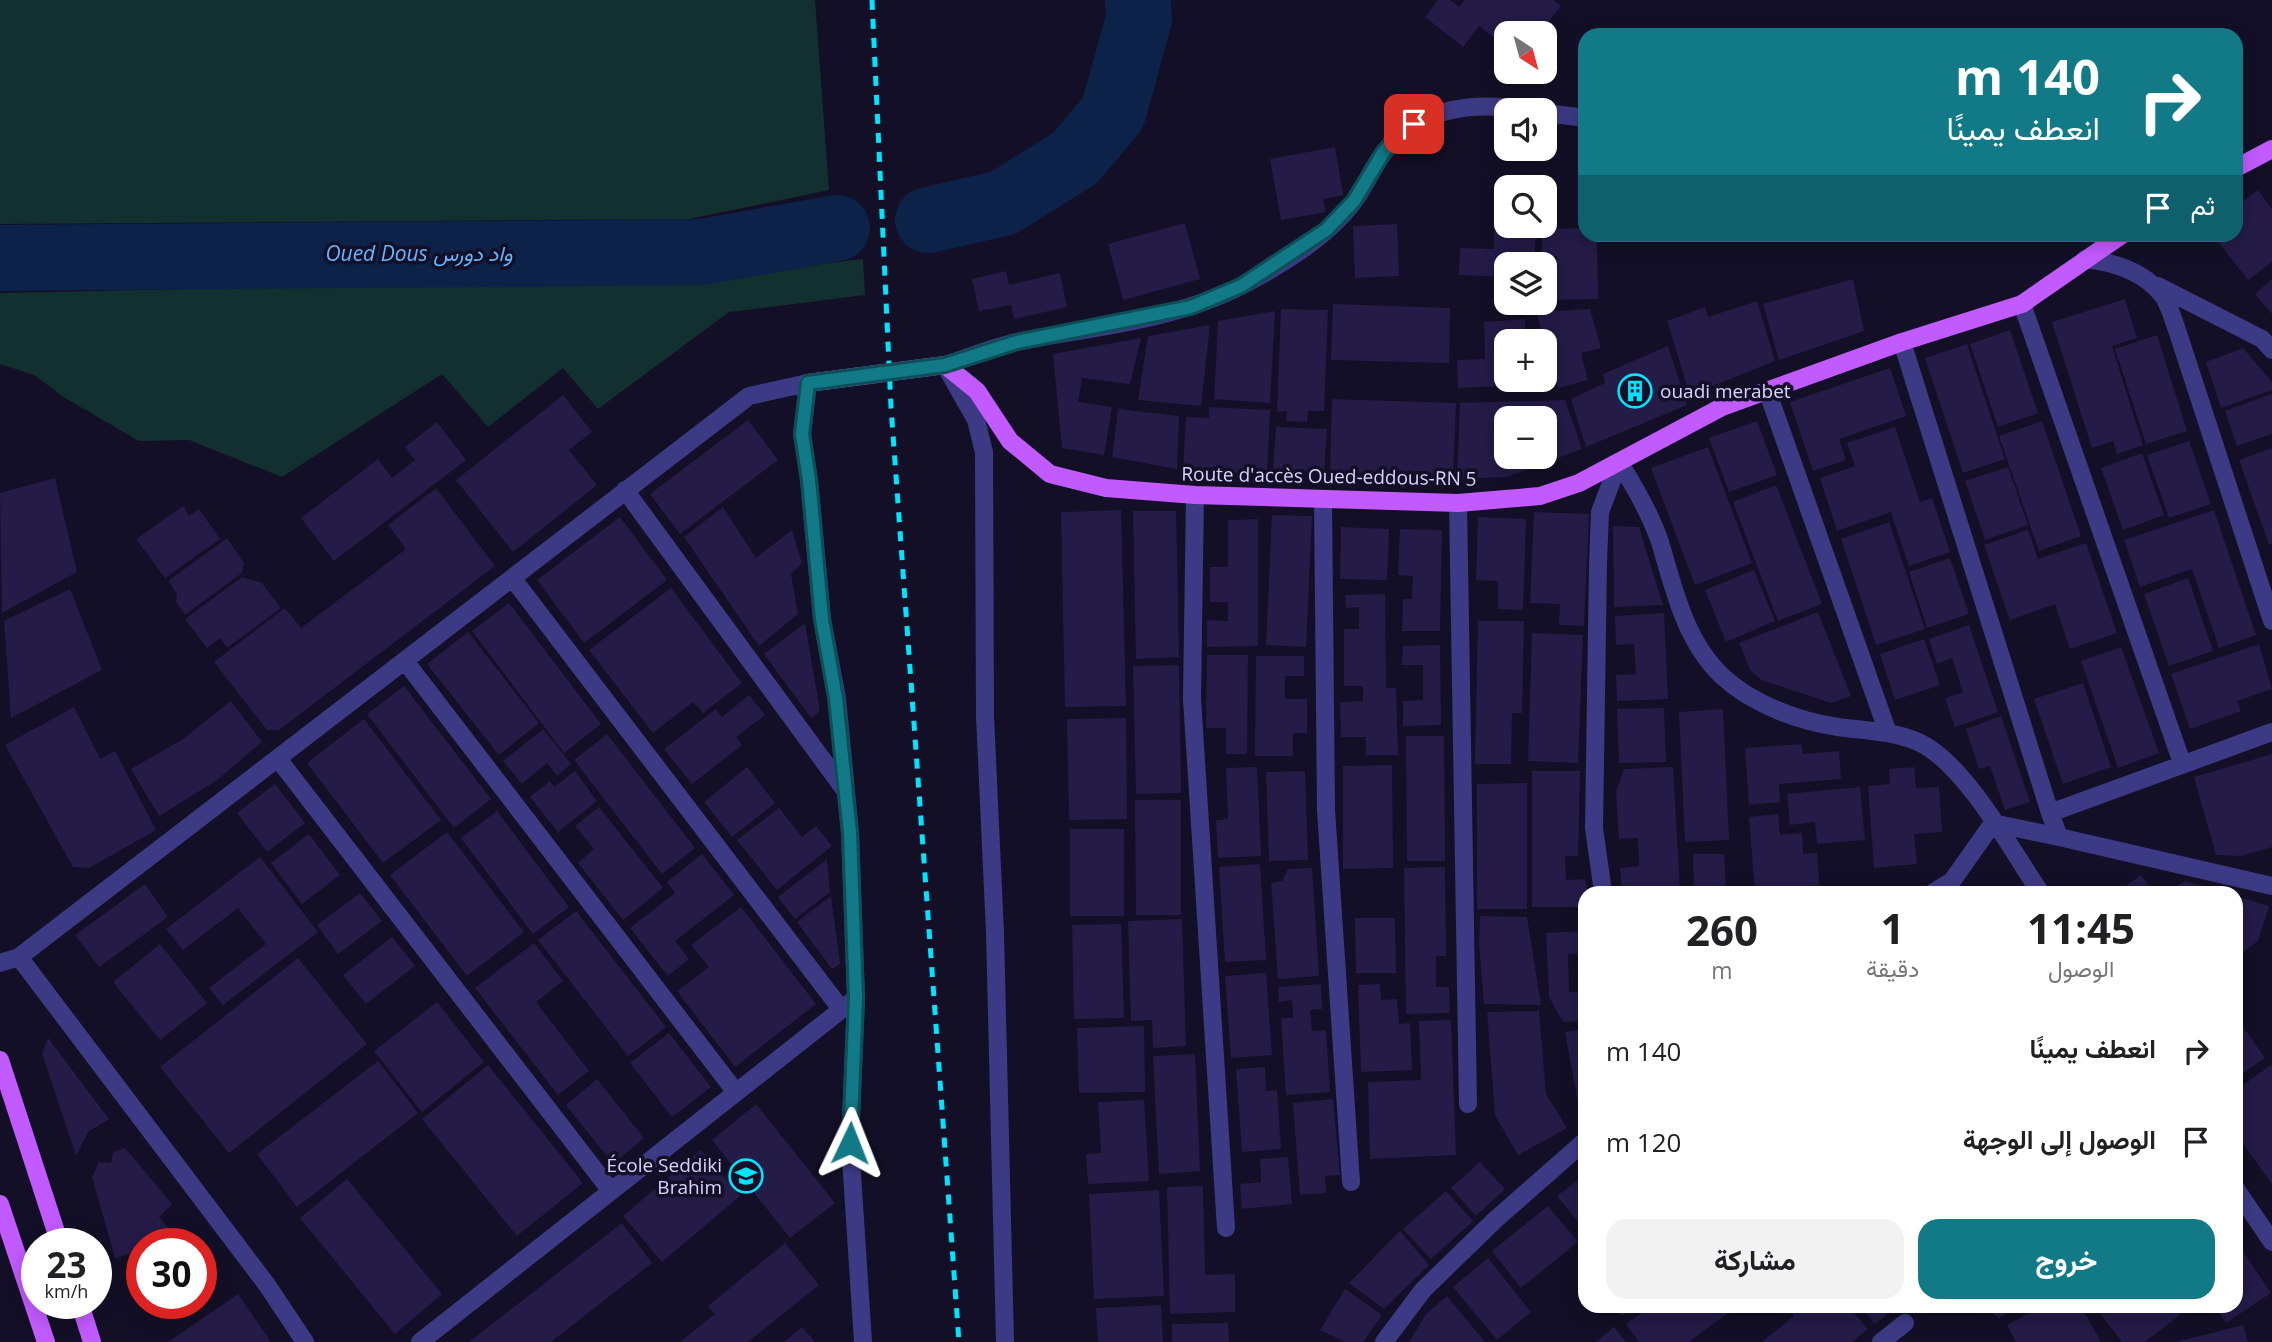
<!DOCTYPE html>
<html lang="ar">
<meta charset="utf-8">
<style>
body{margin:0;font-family:"Open Sans",Vazirmatn,sans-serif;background:#f2f2f2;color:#202124;direction:rtl;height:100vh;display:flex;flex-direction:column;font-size:26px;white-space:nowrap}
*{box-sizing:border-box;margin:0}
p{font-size:23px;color:#757577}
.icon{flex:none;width:38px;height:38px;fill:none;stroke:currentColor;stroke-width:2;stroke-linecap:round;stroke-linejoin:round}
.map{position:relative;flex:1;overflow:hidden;direction:ltr}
.sheet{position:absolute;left:1578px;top:886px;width:665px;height:427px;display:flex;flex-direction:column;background:#fff;border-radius:21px;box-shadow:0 4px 18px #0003;direction:rtl}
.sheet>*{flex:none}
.hud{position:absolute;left:1578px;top:28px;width:665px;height:214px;border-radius:21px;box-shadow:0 4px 18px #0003;direction:rtl;background:#127987;color:#fff;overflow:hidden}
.needle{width:46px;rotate:144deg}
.buttons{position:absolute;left:1494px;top:21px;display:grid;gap:14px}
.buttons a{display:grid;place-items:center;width:63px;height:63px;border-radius:14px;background:#fff;box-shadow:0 4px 18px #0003;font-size:35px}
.speed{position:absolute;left:21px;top:1228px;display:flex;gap:14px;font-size:35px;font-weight:700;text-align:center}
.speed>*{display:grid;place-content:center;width:91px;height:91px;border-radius:50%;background:#fff;box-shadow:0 4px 18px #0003;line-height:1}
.speed small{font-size:18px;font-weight:400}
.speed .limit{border:10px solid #d22;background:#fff;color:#111}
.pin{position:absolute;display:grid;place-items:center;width:60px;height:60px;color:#fff;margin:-30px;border-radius:14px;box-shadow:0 4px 10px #0006}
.me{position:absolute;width:77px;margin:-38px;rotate:2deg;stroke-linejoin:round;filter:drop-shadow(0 0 5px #0008)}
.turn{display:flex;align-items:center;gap:24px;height:147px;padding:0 28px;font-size:32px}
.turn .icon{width:91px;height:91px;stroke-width:2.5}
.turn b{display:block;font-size:49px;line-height:60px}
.then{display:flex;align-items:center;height:66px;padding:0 28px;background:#0003;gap:14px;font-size:26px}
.eta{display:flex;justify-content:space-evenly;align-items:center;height:119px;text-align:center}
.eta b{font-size:42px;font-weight:700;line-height:49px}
.primary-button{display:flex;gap:14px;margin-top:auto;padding:14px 28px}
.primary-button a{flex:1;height:80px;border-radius:21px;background:#127987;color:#fff;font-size:28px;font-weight:700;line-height:80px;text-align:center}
.primary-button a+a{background:#f2f2f2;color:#202124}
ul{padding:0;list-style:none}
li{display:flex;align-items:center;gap:21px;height:91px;padding:0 28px}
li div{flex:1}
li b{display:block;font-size:26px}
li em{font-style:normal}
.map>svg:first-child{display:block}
.green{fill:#12302f}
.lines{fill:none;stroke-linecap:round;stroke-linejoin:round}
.river{stroke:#0c2248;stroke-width:66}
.building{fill:#241b47;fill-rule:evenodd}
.minor{stroke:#3d3a85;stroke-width:18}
.major{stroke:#c25bff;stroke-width:18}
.rail{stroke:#00e5ff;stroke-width:5;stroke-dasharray:10 9;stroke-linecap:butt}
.route-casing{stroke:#0c4f58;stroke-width:18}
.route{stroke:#127987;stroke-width:12}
.labels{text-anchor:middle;stroke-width:7;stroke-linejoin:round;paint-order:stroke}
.poi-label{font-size:19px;fill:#d9d4ff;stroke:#130f26;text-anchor:start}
.street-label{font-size:19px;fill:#d9d4ff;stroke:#130f26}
.water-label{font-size:21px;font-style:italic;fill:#62b6ff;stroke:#130f26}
</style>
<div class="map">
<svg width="2272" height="1342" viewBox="0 0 2272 1342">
<rect width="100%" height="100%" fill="#130f26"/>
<path class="green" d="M0,0H815L829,190L689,219L0,224Z
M863,259L865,295L729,312L598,409L563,368L488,427L442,374L282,477L189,440L139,441L65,398L34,375L0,364V293L698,278Z"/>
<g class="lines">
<path class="river" d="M928,220L1003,203L1075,158L1113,113L1139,19L1138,0
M0,258L702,252L837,228"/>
</g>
<path class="building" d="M1438,0H1450L1459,7L1465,0H1553L1561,6L1540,33H1507V48L1479,26L1463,47L1425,17Z
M1335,147L1343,195L1323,199L1326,212L1281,220L1270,159Z
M2258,190L2272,209V262L2248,280L2212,234H2236V207Z
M1185,223L1200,279L1123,300L1108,244Z
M1397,224L1399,276L1355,278L1353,226Z
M1586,228V234H1597L1598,299L1545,300V281H1556L1557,256H1542V229Z
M1494,231L1536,233L1534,264H1507V277L1459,275L1460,248L1494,249Z
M1006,271L1009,285L1060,273L1067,307L1014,319L1011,305L979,311L972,279Z
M1853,279L1864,331L1779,360L1763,304Z
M2272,279V314L2255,294Z
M2125,299L2137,338L2112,346L2143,445L2117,454L2113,441L2092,448L2052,322Z
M1757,301L1775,361L1690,395L1667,321L1705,307L1708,317Z
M1333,304L1450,308L1449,363L1331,360Z
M1281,309L1328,310L1324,411H1308L1307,422L1286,421L1287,411L1277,412Z
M1590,309L1601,348L1581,353L1588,380L1558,388L1536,312Z
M1275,311L1270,403L1214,399L1218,321Z
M1525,319L1526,341H1507V380H1528V385L1458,388L1457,360L1485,359L1484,322Z
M1210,325L1201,406L1138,400L1148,336Z
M2010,330L2038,413L1998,427L1970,344Z
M2157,335L2187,431L2146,444L2115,349Z
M1141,338L1130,384L1082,378L1078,402L1112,407L1104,455L1062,448L1053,354Z
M1967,344L2005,459L1963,473L1925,358Z
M1668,346L1687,405L1586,447L1571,399L1605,383L1603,374Z
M2243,348L2272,382V390L2221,408L2206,362Z
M1890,368L1906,416L1839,439L1846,460L1813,471L1790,402Z
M2272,394V434L2237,446L2225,411Z
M563,395L592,432L569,450L597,485L513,552L456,480Z
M1332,399L1456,403L1453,476L1330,472Z
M1565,400L1582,449L1507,477L1457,479L1460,403ZM1507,418H1545V457H1507Z
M1209,407L1270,410L1267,474L1183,470L1186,417L1209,418Z
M1118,409L1179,416L1177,469L1112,457Z
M748,420L778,460L680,534L650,494Z
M1757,421L1777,475L1729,492L1709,438Z
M2042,421L2081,536L2039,551L1999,436Z
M437,422L466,460L334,561L301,518L378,459L392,478L415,460L405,447Z
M1276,427L1327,429L1324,472L1273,469Z
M1895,427L1920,502L1932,498L1950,552L1909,566L1891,512L1837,531L1820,478L1855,466L1847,443Z
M2189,441L2211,504L2169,518L2147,455Z
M1708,447L1752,563L1695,585L1651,468Z
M2272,448V544L2269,545L2239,460Z
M2142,453L2164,515L2123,530L2101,468Z
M2008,467L2028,525L1985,540L1965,481Z
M55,478L77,572L2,613L0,493Z
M1776,485L1822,604L1778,621L1733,502Z
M436,488L495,566L279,730H267L214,662L285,608L301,628L406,549L388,525Z
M183,506L189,516L199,509L220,539L165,578L136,539Z
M723,507L756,558L792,530L802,563L791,574L798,614L759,646L684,537Z
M1121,510L1126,706L1065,707L1061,512Z
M2214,510L2256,635L2219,648L2192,569L2140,587L2124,540Z
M1133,511H1176L1179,657L1136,659Z
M1534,512L1589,514L1584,626L1559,625L1560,604L1530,603Z
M1272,515L1312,516L1306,647L1266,645Z
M620,517L667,580L584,643L537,580Z
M1478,517L1526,519L1523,610L1498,609V581L1476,580Z
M1258,519V646L1207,647V620L1228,621V602H1210V567H1228V520Z
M1889,522L1925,629L1876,645L1841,539Z
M1613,526L1639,527L1663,605L1614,607Z
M1341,527L1389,529L1387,580L1340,579Z
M1400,529L1442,530L1440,631H1402L1403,599H1412L1413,576L1398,575Z
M2028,530L2038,559L2086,543L2117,633L2070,649L2055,604L2010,620L1984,545Z
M227,538L244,563L242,573L185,615L176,602L177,594L168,581Z
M1950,558L1969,614L1927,628L1909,572Z
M1754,570L1775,621L1726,642L1705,590Z
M242,577L262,583L281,608L227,648L220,638L207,648L185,619Z
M2188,578L2213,651L2169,666L2144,594Z
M671,588L742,683L703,713L693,702L653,733L589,650Z
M70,589L102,670L11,718L4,621Z
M1385,594L1386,688H1396L1398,755H1366V737H1341L1340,702L1363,701V686H1344V629H1359V607L1346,608L1345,595Z
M509,603L601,724L564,753L472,631Z
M1818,612L1851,696L1831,703L1761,680L1750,670L1739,643Z
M1664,613L1668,699L1617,701L1616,675L1636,674L1634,644L1616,645L1615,616Z
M1478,621H1524L1522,713H1512L1511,764H1475Z
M805,623L820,711L811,718L764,654Z
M1969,625L1998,712L1955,727L1945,698L1963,692L1952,658L1937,664L1929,639Z
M468,632L539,723L499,755L427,664Z
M1532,633L1583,635L1578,763L1528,761Z
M1924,639L1940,685L1895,700L1880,654Z
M2259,644L2272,689L2237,701L2241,711L2190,729L2171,674Z
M1440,645L1441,725L1403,726V701L1423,700V665H1402L1403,646Z
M2121,647L2159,753L2118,768L2081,661Z
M1207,655H1248L1247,754H1226V728H1206Z
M1256,656H1304V676H1285V699H1307V733H1293V756H1255Z
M1179,665L1181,793L1136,794L1133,666Z
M2083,683L2111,767L2063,784L2034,699Z
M404,686L491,799L454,828L367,714Z
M749,695L765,715L736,737L742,745L692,784L664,749L716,709L722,717Z
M231,701L262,742L216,781L159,816L131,769L183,739Z
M74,707L100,759L115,751L156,830L89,868L73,867L5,745Z
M1664,708L1666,762L1619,763L1617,709Z
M1723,709L1729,840L1685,842L1679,712Z
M2001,716L2030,802L2005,810L1990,766L1979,769L1966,729Z
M1126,718L1127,819L1069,820L1067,719Z
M364,719L441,820L383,863L307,763Z
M543,729L571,764L557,776L547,763L522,784L503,761Z
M607,734L695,848L662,874L574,760Z
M1406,736H1444L1445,861H1407Z
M1801,744L1803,754L1839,751L1841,779L1779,784L1780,802L1749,805L1745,748Z
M2272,754V847L2241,856L2216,855L2194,777Z
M1392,765L1393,868L1343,869V766Z
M747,767L775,803L732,837L704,802Z
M1257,767L1261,856L1218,858L1216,820L1228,819L1226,768Z
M1673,767L1680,892H1622L1620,868L1639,866L1638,838L1619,839L1616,792L1624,769Z
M1914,767L1916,788L1939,787L1942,832L1914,834L1917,864L1874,868L1868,786L1890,784L1889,769Z
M575,771L597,801L558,832L530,797L550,781L554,787Z
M1305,771L1308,860L1269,861L1266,772Z
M1532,771H1580L1578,856H1565L1566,880L1585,879L1588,892L1586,907H1532Z
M1527,783V909H1477V784Z
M275,784L305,823L267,852L237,813Z
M1860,787L1865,840L1817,844L1815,822L1790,825L1787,794Z
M1135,800H1181V915H1136Z
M599,807L663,888L623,920L578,863L594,849L575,826Z
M779,808L802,837L816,826L832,846L777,890L737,840Z
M497,811L569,907L533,934L461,838Z
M1778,814L1780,835L1802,833L1803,854L1817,853L1820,892H1755L1749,817Z
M1070,829H1124V916H1070Z
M447,832L524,932L467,976L390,875Z
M309,834L340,875L302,904L271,863Z
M702,854L734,895L675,941L689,959L668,976L630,928L675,893L667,882Z
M1693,854H1724L1726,892H1694Z
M260,857L318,932L223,1005L209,988L266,944L238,908L183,950L166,929Z
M827,859L830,892L795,919L778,897Z
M1260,864L1266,960L1225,962L1219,867Z
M1445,867L1446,956H1436V987H1449L1450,1013L1406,1014L1404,868Z
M1312,868L1319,976L1278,979L1271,883L1282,881L1288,869Z
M2141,875L2154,892H2117Z
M2185,881L2221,892H2169Z
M145,884L168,917L99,967L75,935Z
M360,893L382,921L338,954L317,925Z
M831,896L840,964L832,969L797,922Z
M2236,896L2269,906L2258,941L2236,957Z
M741,907L816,1004L735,1067L677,991L709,967L691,945Z
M576,911L666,1027L628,1056L538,940Z
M1480,916L1527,917L1541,1005L1484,1004L1479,944Z
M1355,918H1395L1396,973H1356Z
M1182,919L1186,1046L1153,1048L1152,1020L1131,1021L1128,921Z
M1121,924L1124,1018L1074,1019L1072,925Z
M1586,931V953L1568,954L1569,992L1586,991V1021L1563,1022L1549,997L1546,933Z
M392,937L415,966L366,1004L343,975Z
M534,943L563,981L536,1002L589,1071L558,1095L475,988Z
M160,944L207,1003L160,1040L113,982Z
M298,958L367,1044L229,1153L160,1067Z
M1266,973L1272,1055L1231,1058L1225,976Z
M1321,984L1322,1009L1310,1010L1312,1031L1326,1030L1330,1092L1286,1095L1281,1018H1293L1292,1000L1279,1002L1278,987Z
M1380,984L1381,1000L1397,999L1399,1024L1410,1023L1412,1070L1361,1072L1358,985Z
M437,1002L484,1062L422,1112L374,1051Z
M1539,1011L1546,1094L1567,1128L1518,1155L1495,1115L1487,1012Z
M2236,1017L2265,1058L2236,1078Z
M1451,1020L1456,1155L1370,1159L1368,1082L1421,1080L1419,1021Z
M1144,1026L1145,1092L1079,1093L1077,1028Z
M1586,1028V1108L1579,1109L1565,1032Z
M669,1033L711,1087L672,1117L630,1063Z
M48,1038L109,1119L88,1132L76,1156L42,1053Z
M1195,1054L1200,1171L1159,1174L1153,1056Z
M378,1061L418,1113L297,1207L257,1154Z
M488,1065L583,1183L517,1236L422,1119Z
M2271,1065L2272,1067V1184L2236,1134V1090Z
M1265,1067L1266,1091L1277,1090L1281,1149L1242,1152L1236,1069Z
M597,1079L644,1138L613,1164L566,1105Z
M1333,1099L1340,1175L1325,1176L1326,1193L1300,1195L1293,1103Z
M1144,1100L1149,1181L1088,1184L1086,1154L1101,1153L1098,1102Z
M756,1104L835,1203L790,1238L712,1140Z
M125,1148L172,1204L159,1217L178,1239L161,1244H142V1250L115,1258L92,1177L99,1162L111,1163L113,1152Z
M701,1150L740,1196L662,1262L623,1216Z
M1288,1157L1292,1204L1242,1209L1240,1184L1261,1182L1260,1159Z
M1480,1162L1505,1189L1476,1216L1451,1188Z
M1586,1174V1232L1557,1196Z
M347,1179L442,1294L395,1334L300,1218Z
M1203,1186L1205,1275L1235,1274V1312L1170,1314L1167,1187Z
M1159,1190L1164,1296L1094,1299L1089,1194Z
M1446,1191L1473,1221L1431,1259L1403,1229Z
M1548,1206L1578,1242L1521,1288L1492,1251Z
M622,1223L652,1263L551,1342H469Z
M1400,1231L1429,1265L1384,1309L1349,1283Z
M2236,1241L2271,1293L2226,1323L2214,1306H2236Z
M785,1243L819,1285L748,1342H680L715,1314L708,1306Z
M1488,1258L1531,1312L1497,1340L1453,1287Z
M1345,1289L1382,1315L1363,1342H1345L1320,1330Z
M238,1294L271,1342H168Z
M1447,1296L1485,1342H1409L1426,1314Z
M1161,1305L1163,1342H1098L1096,1308Z
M1614,1306H1635L1622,1316Z
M1651,1306H1731L1733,1309L1689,1342H1639L1626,1324Z
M1792,1306H1848L1868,1329L1852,1342H1762L1794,1316L1788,1309Z
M1859,1306H1898L1875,1324Z
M1983,1306H2021L1999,1318Z
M2043,1306H2081L2101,1342H2016L2007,1325Z
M2103,1306H2173L2180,1315L2145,1342H2122L2097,1310Z
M1228,1323L1229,1342H1172V1324Z
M2243,1325L2248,1342H2180V1341Z
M802,1327L815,1342H784Z
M1614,1327L1626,1342H1596Z"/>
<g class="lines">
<path class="minor" d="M1545,113L1586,118
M2085,259C2113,262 2144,271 2163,296C2169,304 2172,317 2176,327L2272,621
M2158,286L2262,339L2272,350
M2022,304L2182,763
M1902,342L2050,813
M1767,390L1888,733
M1619,462C1635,487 1650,513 1660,542C1674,589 1685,641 1722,676C1752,704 1798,721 1838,727C1867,731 1900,731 1926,746C1970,773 2011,849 2040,892
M625,490L844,789
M1195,495L1192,699L1226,1228
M1323,500L1326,810L1351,1182
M1458,503L1468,1104
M513,579L841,1009
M405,661L735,1091
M279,760L611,1191
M2059,837L2272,886
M1603,892L1594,828L1598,564L1600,512L1619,462
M1934,892L1952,881L1993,823L2059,837L2050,813L2272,732
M19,957L267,1285L305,1342
M0,963L19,957L749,396L808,383L802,434L809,480L822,619L837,698L850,833L856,998L850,1143L863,1342
M2236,1189L2272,1242
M420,1342L856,998
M1005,1342L995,933L985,716L984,452L976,420L945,365C970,357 995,346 1021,341C1094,327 1174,320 1241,286C1281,265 1328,237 1355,200C1366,185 1373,166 1385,151C1421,105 1476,102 1530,110
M1384,1342L1423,1290L1495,1220L1586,1140
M1881,1342L1905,1323"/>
<path class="major" d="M2236,168L2272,149
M808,383L945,365L977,391L1010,441L1050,474L1106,488L1195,495L1458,503L1540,496L1579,483L1722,407L1902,342L2022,304L2123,234
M0,1060L60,1244
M0,1204L46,1342
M80,1304L92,1342"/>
<path class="rail" d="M872,0L891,407L959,1342"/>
</g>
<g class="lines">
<defs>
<path id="route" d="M850,1143L856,998L850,833L836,698L822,619L809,480L802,434L808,383L945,365L1017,342L1191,307L1241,286L1326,230L1354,201L1383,153L1397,136L1414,124"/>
</defs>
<use href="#route" class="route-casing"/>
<use href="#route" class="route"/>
</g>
<defs>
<symbol id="building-ring" viewBox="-11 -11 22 22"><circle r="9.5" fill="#130f26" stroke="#00e5ff" stroke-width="1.5"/><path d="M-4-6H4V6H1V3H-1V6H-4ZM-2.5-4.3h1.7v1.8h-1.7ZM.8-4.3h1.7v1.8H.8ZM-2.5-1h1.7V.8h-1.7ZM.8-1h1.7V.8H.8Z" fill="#00e5ff"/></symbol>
<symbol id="school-ring" viewBox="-11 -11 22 22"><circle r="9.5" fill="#130f26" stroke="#00e5ff" stroke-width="1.5"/><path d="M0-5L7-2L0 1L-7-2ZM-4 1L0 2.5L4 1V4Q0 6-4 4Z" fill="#00e5ff"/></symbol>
</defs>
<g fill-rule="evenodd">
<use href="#building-ring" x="1616" y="372" width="38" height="38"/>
<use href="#school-ring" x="727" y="1157" width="38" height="38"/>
</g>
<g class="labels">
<g class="poi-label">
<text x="1660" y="398">ouadi merabet</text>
<text x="722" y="1172" text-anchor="end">École Seddiki<tspan x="722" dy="22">Brahim</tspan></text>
</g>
<g class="street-label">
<text transform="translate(1329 476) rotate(1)" y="7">Route d'accès Oued-eddous-RN 5</text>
</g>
<g class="water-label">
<text x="419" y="261">Oued Dous واد دورس</text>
</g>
</g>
</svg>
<div class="buttons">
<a><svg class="needle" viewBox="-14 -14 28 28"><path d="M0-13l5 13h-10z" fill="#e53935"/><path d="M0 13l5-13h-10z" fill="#757577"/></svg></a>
<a><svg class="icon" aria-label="sound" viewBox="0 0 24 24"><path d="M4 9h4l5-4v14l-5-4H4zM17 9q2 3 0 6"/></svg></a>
<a><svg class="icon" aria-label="search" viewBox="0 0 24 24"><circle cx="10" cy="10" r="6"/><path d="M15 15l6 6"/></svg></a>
<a><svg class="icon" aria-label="layers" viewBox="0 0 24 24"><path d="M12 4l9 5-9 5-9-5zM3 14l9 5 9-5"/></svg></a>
<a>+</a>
<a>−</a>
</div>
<div class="speed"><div>23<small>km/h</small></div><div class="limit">30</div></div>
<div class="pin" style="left:1414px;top:124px;background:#d93025"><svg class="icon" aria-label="arrive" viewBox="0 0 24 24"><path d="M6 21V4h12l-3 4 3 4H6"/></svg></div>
<svg class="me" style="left:850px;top:1143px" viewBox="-20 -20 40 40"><path d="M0-17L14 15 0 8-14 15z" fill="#127987" stroke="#fff" stroke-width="4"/></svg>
<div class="hud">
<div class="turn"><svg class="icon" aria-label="right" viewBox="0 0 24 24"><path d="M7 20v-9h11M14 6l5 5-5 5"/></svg><div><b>140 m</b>انعطف يمينًا</div></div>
<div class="then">ثم<svg class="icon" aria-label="arrive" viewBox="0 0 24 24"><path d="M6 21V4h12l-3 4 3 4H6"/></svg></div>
</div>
<section class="sheet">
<div class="eta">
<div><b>11:45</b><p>الوصول</p></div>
<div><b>1</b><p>دقيقة</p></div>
<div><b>260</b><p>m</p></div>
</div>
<ul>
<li><svg class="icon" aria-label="right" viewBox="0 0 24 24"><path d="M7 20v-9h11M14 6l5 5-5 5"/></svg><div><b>انعطف يمينًا</b></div><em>140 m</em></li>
<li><svg class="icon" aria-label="arrive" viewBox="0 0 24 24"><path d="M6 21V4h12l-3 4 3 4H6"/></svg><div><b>الوصول إلى الوجهة</b></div><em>120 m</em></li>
</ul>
<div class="primary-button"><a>خروج</a><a>مشاركة</a></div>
</section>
</div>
